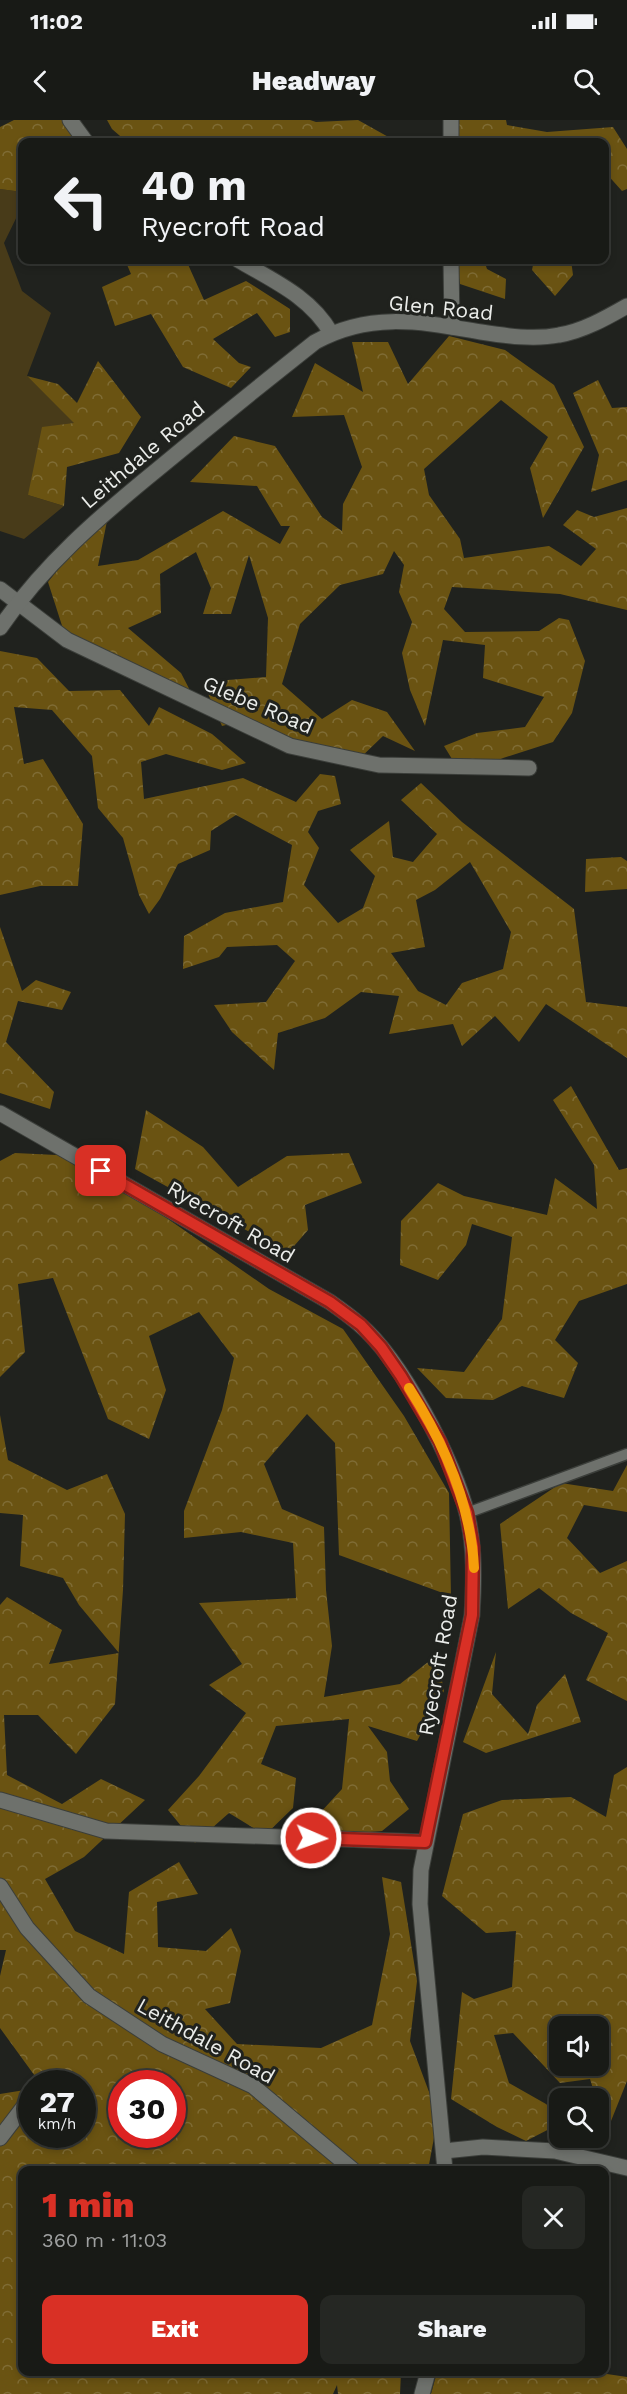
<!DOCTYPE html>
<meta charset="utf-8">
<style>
body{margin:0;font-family:"Work Sans",sans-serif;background:#252723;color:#f1f3f6;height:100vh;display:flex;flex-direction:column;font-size:22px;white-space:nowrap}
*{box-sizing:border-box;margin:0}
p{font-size:20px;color:#9fa1a1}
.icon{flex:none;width:33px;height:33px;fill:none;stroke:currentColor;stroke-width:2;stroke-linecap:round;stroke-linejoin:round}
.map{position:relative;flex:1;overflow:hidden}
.details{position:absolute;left:18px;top:2046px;width:591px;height:210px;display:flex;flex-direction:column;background:#181a16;border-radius:12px;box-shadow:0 3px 9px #0003,0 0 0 2px #363835}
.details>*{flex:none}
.hud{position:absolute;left:18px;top:18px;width:591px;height:126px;border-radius:12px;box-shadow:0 3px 9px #0003,0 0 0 2px #363835;background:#181a16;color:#f1f3f6;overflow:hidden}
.buttons{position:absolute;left:549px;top:1896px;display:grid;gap:12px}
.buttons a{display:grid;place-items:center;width:60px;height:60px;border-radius:12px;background:#181a16;box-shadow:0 3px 9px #0003,0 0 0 2px #363835;font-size:30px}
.speed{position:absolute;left:18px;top:1950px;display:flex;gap:12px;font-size:30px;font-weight:700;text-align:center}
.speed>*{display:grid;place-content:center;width:78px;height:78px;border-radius:50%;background:#181a16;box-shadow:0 3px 9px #0003,0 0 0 2px #363835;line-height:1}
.speed small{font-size:15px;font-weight:400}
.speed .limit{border:9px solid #d22;background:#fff;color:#111}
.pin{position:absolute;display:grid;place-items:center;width:51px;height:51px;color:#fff;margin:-26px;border-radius:12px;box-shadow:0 3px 9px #0006}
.me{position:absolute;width:66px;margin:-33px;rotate:92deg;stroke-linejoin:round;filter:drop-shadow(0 0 4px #0008)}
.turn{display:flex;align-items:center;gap:21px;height:126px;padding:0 24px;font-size:27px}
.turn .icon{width:78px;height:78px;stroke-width:2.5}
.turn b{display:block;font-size:42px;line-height:51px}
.round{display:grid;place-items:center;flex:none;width:63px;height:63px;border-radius:12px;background:#252723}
.head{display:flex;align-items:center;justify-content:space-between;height:102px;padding:0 24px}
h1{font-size:36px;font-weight:800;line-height:45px;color:#d93025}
.button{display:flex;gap:12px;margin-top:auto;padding:12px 24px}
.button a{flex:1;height:69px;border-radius:12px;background:#d93025;color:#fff;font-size:24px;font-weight:800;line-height:69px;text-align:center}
.button a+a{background:#252723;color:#f1f3f6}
.status{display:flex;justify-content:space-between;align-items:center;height:42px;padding:0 30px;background:#181a16;direction:ltr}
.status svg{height:16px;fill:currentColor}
header{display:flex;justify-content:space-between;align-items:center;height:78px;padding:0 24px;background:#181a16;font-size:27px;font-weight:800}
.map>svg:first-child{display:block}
.green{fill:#483b19}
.forest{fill:url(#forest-crowns);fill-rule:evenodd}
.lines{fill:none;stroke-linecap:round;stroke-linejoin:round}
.service-casing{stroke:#3b3e3a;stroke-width:13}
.minor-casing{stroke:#3b3e3a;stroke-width:17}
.tertiary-casing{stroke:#3b3e3a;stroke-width:17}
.service{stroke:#6e716c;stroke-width:10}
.minor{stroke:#6e716c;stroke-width:15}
.tertiary{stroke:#6e716c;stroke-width:15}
.route-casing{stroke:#8d1f18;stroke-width:15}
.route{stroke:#d93025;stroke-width:10}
.slow{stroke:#f59e0b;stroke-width:10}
.labels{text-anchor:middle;stroke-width:6;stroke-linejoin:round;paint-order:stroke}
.street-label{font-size:21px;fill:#ebedea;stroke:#20221e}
</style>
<div class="status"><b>11:02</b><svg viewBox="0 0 49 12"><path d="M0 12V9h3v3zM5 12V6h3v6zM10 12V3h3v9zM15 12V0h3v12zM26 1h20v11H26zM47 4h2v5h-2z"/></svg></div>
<header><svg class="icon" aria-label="back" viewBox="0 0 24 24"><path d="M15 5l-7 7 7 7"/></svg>Headway<svg class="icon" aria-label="search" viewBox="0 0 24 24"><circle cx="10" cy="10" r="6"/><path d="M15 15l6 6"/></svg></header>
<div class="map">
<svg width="627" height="2274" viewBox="0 0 627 2274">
<defs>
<pattern id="forest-crowns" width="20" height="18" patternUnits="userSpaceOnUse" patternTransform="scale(1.5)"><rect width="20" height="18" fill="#6a5312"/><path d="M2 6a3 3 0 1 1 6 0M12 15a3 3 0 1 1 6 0" fill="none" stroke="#7f6c35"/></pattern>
</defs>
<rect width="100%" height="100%" fill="#20221e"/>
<path class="green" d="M0,69L22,72V86L4,123L22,171L51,193L27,256L75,303L28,375L64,386L24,419L0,411Z"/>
<path class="forest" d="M14,0H63L80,22H22V72L0,69V7Z
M107,0H310L316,2L358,0L392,19V22H127L112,9Z
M454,0H506L507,5L547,12L613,7L627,29V69L622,71L605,52L604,22H453Z
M125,140H186L204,180L246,161L290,189V212L275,217L257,193L213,219L239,243L251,247L231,268L183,247L151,194L115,206L102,167L131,154Z
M456,140H484L487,149L506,159L505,179L460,164Z
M534,140H571L573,155L555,176L532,150Z
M449,216L505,230L554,265L584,327L543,398L530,348L548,317L501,280L424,349L429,375L460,419L464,438L549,426L581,446L596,429L563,405L577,390L594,397L627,388V490L560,474L452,467L444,489L465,512L539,511L559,498L569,500L585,541L572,593L553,622L460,652L444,626L477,613L525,607L544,577L483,558L485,525L443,520L425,606L410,570L402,533L412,502L399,472L404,445L394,431L383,454L340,465L300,504L282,564L322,599L352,580L387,592L415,631L383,616L357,641L293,628L250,599L222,606L203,562L266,557L268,498L249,435L231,494H203L211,468L196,432L160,454L161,493L128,508L181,553L196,582L124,556L65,515L48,462L86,414L108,396L98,446L138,440L223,391L280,424L290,406H281L257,366L190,362L234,316L275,326L322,397L342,411L343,384L362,347L344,295L292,297L315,243L363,272L352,222H388L408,264Z
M98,241L141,297L119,333L67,347L64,386L28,375L42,307L74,303L27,256L58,264L77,283Z
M598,260L612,288L627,287V360L591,372L599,335L573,273Z
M0,531L37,538L69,571L120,570L149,606L159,587L212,614L246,643L222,650L166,634L141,642L144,679L243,658L296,682L320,654L335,656L341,684L318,691L308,712L319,728L304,765L338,803L363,788L375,756L350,730L389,701L393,737L413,742L437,714L401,680L421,663L462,702L574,789L586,882L627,887V938L546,884L519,922L495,896L462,926L453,904L389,914L399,876L361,872L325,898L278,913L274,950L232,912L214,885L266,882L295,841L277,825L227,827L219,837L183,849L184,816L225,793L283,782L292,725L236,695L211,711L210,730L178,744L160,779L149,794L139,775L123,718L98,688L92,636L52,590L14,587L24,644L43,639L83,704L78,766H40L0,775ZM470,742L511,812L503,849L462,863L446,885L418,871L391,833L425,827L416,780L435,770Z
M621,737L627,741V769L585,772L586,739Z
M0,807L22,871L36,860L71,872L62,890L18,881L6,922L54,972L50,989L0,973Z
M571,966L619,1050L627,1048V1164L579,1181L555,1220L578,1243L564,1278L522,1266L493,1280L446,1278L417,1248L464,1252L502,1199L512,1117L472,1104L466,1125L438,1160L400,1145L401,1101L438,1063L464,1076L547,1095L555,1058L597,1089L594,1045L553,980Z
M146,990L203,1027L238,1067L287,1036L349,1033L362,1063L305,1085L308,1110L288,1133L135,1049Z
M15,1033L98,1037L119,1065L269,1169L343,1209L404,1296L449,1373L451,1476L339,1435L335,1323L307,1294L264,1344L282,1389L324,1407L326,1470L332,1526L324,1577L400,1564L437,1535L444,1571L417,1621L368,1606L387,1632L390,1661L409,1689L382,1711L297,1718L342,1669L349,1599L276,1606L261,1644L296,1658L293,1688L265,1715L229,1693L195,1723L168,1690L199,1656L246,1593L209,1565L242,1544L199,1483L296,1478L293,1423L241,1412L184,1418V1391L222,1290L234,1238L199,1192L149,1216L166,1270L149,1319L108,1299L53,1158L18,1164L25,1232L0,1257V1041Z
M0,1295L8,1340L67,1370L107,1354L125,1394L123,1470L115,1584L76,1634L38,1595H4L7,1655L62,1684L101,1659L145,1680L84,1737L45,1759L75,1811L124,1834L129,1772L179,1742L198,1774L157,1782L158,1827L206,1831L231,1808L241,1831L230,1883L205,1889L237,1924L321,1928L372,1905L390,1814L382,1757L401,1762L417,1861L410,1921L438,1996L428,2050H22V2252H401L400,2274H338L337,2265L333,2274H0V1974L31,1969L32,2014H82V1964L40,1963L0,1908V1856L6,1830H0V1485L7,1477L62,1510L49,1544L119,1533L79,1485L63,1458L20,1446L23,1395L0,1393ZM122,1964H172V2014H122Z
M627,1345V1392L584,1385L567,1418L600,1453L627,1441V1581L586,1560L608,1513L571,1493L539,1468L508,1489L500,1404L561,1363L613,1371Z
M496,1532L492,1574L528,1614L537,1585L565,1554L581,1602L486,1633L463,1622Z
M627,1647V1961L607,2011L599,1986L598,1978H596L590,1959L560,1963L513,1913L494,1915L509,1963L546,1984L559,1995V2004L526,2021L497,2007L451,1979L462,1872L474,1879L512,1867L516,1811L486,1813L442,1776L463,1694L502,1680L571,1677L606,1697L614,1655ZM560,1906H598V1946H560Z
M437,2252H602L607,2254L627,2257V2274H431Z"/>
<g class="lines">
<defs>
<path id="service" d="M467,1393L627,1334"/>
<path id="minor" d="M451,0V22
M451,140L452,207
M0,469L67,520L290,626L379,645L529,648
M0,1680L106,1711L425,1722
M0,1766L27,1808L89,1876L162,1924L253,1966L353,2050
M0,2018L32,1976
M444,2031L483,2027L555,2031L627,2048"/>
<path id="tertiary" d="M70,0L86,22
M238,140C272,160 311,177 331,213
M0,508C43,445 99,397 158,349C210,306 262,264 315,222C371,191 422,202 481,212C507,216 534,220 559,215C583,211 606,198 627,186
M0,993L330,1182C340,1189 350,1196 359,1204C401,1239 455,1342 467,1394C475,1428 474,1461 472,1495L421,1750L420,1784L445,2050
M422,2274L428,2252"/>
</defs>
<use href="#service" class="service-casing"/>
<use href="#minor" class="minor-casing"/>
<use href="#tertiary" class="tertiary-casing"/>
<use href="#service" class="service"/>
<use href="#minor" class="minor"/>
<use href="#tertiary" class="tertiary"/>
</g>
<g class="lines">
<defs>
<path id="route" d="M101,1051L330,1182L361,1205L381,1227L401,1256L440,1322L467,1393L473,1427L472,1495L425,1722L311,1718"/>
</defs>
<use href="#route" class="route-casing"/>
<use href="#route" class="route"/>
<path class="slow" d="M409,1268C444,1323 471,1383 474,1448"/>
</g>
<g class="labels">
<g class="street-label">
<text transform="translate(441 188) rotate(6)" y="7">Glen Road</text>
<text transform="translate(143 335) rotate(-40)" y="7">Leithdale Road</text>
<text transform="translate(258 585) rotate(23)" y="7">Glebe Road</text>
<text transform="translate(231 1102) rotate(30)" y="7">Ryecroft Road</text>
<text transform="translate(438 1545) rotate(-80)" y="7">Ryecroft Road</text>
<text transform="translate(206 1921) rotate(29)" y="7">Leithdale Road</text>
</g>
</g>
</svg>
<div class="buttons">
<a><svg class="icon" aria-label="sound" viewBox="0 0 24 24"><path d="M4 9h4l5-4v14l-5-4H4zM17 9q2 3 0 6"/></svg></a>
<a><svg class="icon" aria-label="search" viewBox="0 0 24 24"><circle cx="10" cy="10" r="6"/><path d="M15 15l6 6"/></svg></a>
</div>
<div class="speed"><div>27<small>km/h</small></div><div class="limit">30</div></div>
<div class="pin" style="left:101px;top:1051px;background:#d93025"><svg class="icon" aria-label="arrive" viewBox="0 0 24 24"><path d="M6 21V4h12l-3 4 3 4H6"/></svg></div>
<svg class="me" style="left:311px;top:1718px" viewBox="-20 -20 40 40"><circle r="17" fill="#d93025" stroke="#fff" stroke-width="3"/><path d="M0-11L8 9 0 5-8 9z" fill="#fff"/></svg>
<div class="hud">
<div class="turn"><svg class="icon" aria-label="left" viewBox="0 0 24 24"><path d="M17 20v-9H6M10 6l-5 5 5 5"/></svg><div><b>40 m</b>Ryecroft Road</div></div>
</div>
<section class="details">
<div class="head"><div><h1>1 min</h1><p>360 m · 11:03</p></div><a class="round"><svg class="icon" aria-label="close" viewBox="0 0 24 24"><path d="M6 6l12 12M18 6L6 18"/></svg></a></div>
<div class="button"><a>Exit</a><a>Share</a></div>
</section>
</div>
